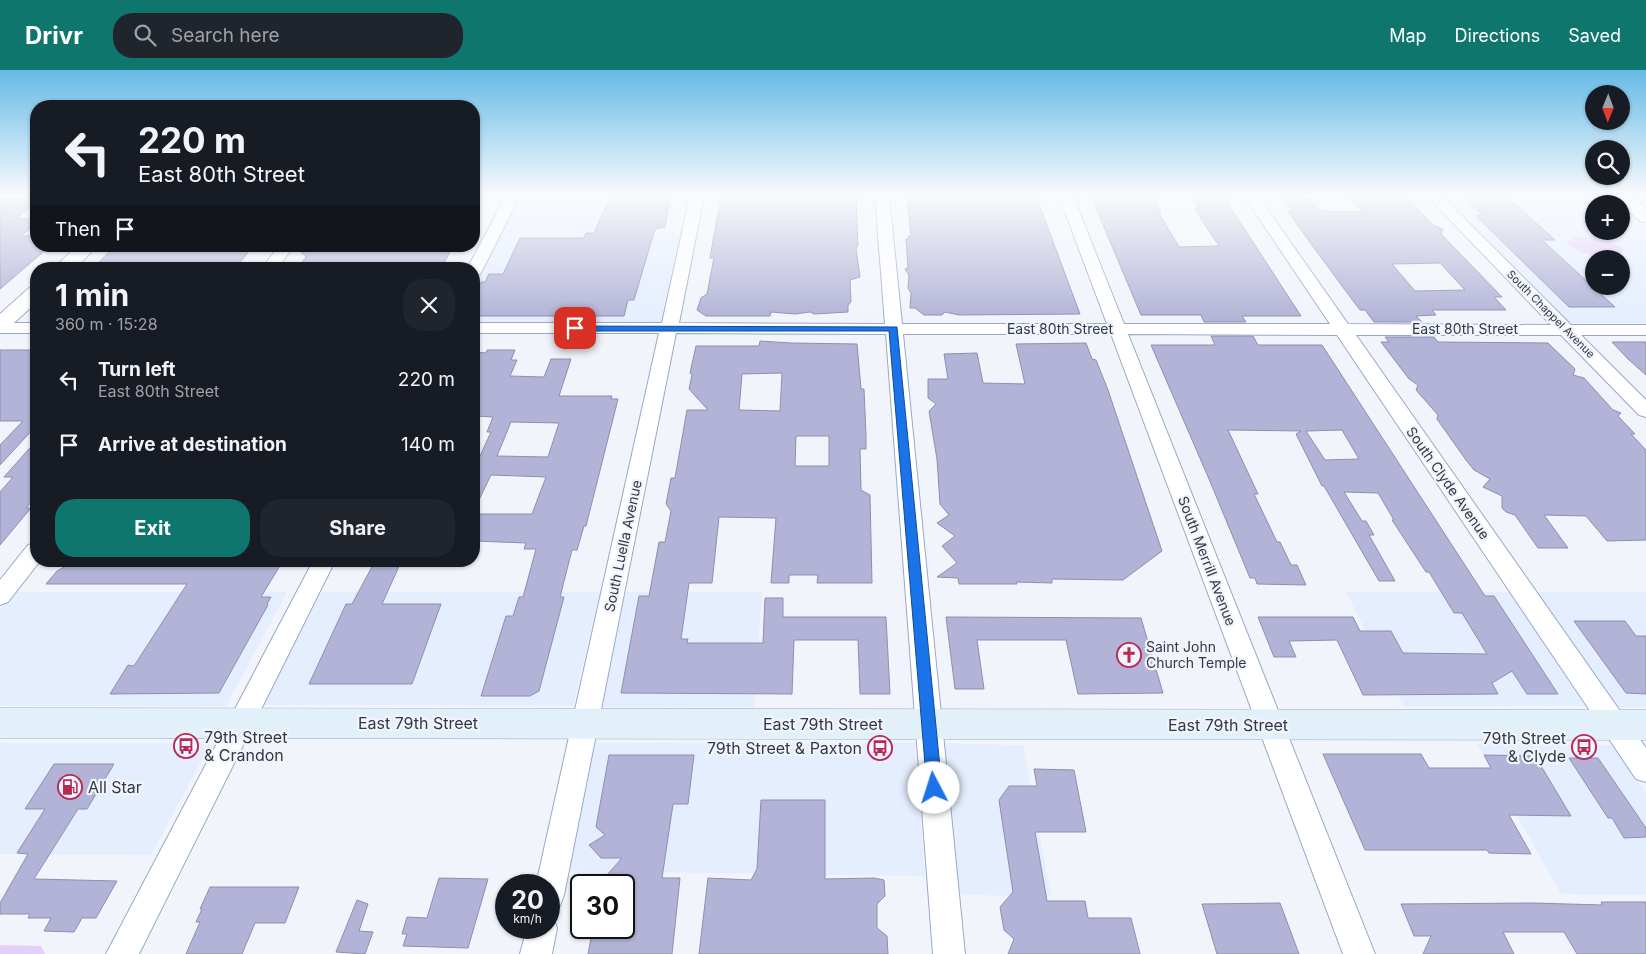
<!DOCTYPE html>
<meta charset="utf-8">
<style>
body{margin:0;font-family:Inter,sans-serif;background:#20242c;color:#f1f3f6;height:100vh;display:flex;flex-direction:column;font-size:19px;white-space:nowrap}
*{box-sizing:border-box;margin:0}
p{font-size:16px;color:#9ea1a6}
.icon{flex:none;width:28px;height:28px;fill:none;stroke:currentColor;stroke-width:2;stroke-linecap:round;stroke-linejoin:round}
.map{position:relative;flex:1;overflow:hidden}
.details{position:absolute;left:30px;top:192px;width:450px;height:305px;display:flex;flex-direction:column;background:#171b24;border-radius:20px;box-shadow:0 1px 4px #0004}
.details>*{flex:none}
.hud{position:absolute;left:30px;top:30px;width:450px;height:152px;border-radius:20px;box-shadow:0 1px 4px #0004;background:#171b24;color:#f1f3f6;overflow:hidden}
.needle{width:32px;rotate:181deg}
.tools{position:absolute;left:1585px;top:15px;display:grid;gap:10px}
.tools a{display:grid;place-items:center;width:45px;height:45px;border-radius:50%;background:#171b24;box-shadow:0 1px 4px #0004;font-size:25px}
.speed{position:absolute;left:495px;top:804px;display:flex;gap:10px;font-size:25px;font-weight:700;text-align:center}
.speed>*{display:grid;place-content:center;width:65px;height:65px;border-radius:50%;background:#171b24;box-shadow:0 1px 4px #0004;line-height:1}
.speed small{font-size:12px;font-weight:400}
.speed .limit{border:2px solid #111;border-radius:8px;background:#fff;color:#111}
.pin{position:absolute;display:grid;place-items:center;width:42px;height:42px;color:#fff;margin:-21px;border-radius:10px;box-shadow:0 2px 8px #0006}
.me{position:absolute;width:55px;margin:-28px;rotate:355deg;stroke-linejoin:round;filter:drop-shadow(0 0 4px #0008)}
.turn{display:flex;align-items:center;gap:18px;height:105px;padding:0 25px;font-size:22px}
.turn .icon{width:65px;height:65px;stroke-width:2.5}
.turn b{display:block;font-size:35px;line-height:42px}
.then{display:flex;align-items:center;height:48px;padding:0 25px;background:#0003;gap:10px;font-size:19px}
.round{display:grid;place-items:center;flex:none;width:52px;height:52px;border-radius:20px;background:#20242c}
.summary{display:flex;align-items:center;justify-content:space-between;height:85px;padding:0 25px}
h1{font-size:30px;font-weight:700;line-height:38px}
.cta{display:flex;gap:10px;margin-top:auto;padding:10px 25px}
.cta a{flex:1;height:58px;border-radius:20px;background:#0f766e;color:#fff;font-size:20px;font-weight:700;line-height:58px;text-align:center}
.cta a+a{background:#20242c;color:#f1f3f6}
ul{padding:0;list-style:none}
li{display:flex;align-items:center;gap:15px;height:65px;padding:0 25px}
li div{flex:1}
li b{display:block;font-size:19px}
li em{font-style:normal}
header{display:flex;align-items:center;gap:30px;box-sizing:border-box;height:70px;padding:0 25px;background:#0f766e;color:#fff}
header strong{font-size:24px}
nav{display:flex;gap:28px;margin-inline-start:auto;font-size:18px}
.search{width:350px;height:45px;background:#20242c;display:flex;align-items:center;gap:12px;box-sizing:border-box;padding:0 18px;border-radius:20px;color:#9ea1a6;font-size:19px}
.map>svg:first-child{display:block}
.built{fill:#e5eefe;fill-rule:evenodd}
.green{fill:#e2d0fa}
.building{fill:#b2b3d6;stroke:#8e8eb0;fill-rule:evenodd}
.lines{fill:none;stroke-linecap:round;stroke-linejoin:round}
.minor-casing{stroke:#98a9c8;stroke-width:2}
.tertiary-casing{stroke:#98a9c8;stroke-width:2}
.secondary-casing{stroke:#98a9c8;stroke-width:1}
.minor{fill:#fff;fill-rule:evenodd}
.tertiary{fill:#fff;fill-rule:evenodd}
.secondary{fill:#e2f0fa;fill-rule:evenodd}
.route{fill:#1a73e8;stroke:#114b97}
.labels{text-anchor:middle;stroke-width:4.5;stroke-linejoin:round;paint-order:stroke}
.far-street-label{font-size:11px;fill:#323946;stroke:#f1f4fb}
.street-label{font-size:14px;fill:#323946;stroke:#f1f4fb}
.poi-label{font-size:14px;fill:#323946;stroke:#f1f4fb;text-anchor:start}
.near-street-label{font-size:16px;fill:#323946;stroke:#f1f4fb}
.near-poi-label{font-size:16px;fill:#323946;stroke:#f1f4fb;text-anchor:start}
</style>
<header>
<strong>Drivr</strong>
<div class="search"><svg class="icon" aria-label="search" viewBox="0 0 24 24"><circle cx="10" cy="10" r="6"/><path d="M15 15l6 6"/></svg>Search here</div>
<nav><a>Map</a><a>Directions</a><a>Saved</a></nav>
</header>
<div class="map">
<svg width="1646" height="884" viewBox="0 0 1646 884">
<rect width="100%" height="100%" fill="#f1f4fb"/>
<path class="built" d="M521,126H604L592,162H681L660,254H474V219Z
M1443,126H1608L1617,134H1594V161H1621V137L1646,156V253H1570ZM1594,189H1621V216H1594Z
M15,522H287L226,636H0V540Z
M322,522H600L573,636L261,635Z
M622,522H762L754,637H598Z
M1346,522H1509L1585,636H1403Z
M1536,522H1646V637H1618Z
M0,673H211L151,785L0,784Z
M590,673H915L925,806L567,801Z
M941,673L1023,675L1051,826L956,825Z
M1477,674L1613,675L1646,722V825L1561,824Z"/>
<path class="green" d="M1593,167L1610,171L1623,178V182C1609,192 1577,185 1567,172L1575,168Z
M0,875L41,876L45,884H0Z"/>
<path class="building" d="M610,126H671L665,157L655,159L634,230H628L624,246H474V228L481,212H485L489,204H503L520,168H584L586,163H594Z
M721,126H856L858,176L856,178L860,207L850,210L851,232L848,235V242L814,244L810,242L795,244L771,242L770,246H706L697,240L701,228L707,224L714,188H710Z
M907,126H966V128L1036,126L1080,244L959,245L945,242L942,245H924L915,238H910L911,223L908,218L909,205L905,199L908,198L906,169H909L908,166H911Z
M1091,126L1153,127L1161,143H1159L1179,177L1219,176L1194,138H1199L1192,127L1223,126L1301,246H1242L1246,252H1204L1201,245H1141Z
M1282,126H1303L1305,129H1310L1320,141L1363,142L1349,126H1405L1433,155L1443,159L1441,164L1502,227H1494L1506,240H1432L1436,245L1416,246L1422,252H1374L1365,240H1360L1342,216L1293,149L1288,141H1293ZM1440,193L1465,220L1415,221L1392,194Z
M1464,126H1506L1555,170H1542L1615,237H1569L1476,146L1482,145Z
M0,128H36V133L16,149H36V154L21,166H36V177H49L0,219Z
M115,176H250L246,180H250L235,199H197L199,196L160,195L156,198L92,199Z
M315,176H453L442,197L297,198L306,187L301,182L313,179Z
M1211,266H1253L1258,275H1322L1485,526H1494L1558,624H1527L1512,601L1492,613L1498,624L1363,625L1337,570L1289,571L1296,587H1274L1258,547H1353L1360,561H1391L1403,583L1487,584L1462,543H1454L1429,502H1426L1392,450H1394L1378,423L1344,422L1362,451H1366L1374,465H1369L1395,511H1379L1324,416H1322L1296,364L1301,361L1228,360L1258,424H1254L1277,472H1280L1291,495H1297L1306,515L1257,514L1255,508H1250L1209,409L1151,275H1215ZM1342,360L1359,389L1325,390L1306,361Z
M1385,267H1434L1438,272L1548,273L1575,299L1573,305L1584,308L1613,340L1621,343L1618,346L1635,364H1631L1646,380V470L1607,471L1586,446L1544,445L1568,478H1538L1515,445L1506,442L1502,438V426L1483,417L1490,409L1474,400L1466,390L1437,349L1438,345L1416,320L1418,315L1409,309L1381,272H1389Z
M760,271L791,273L857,274L861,319H864L866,366V379H860L861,420L870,425L872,513H817L818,505H789V513H771L776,448L719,447L712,513H689L681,569H688L687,573H763L765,528H783V547H886L890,624H860L858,570H794L792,624L621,623L639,526H649L659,472H665L671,441L666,434L671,408H675L687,340H708L689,319L692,305L690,303L696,276H759ZM782,303L780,341L739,340L742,304ZM796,366H829V396H795Z
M1612,272H1646V305L1628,289Z
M1086,273L1092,289L1096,290L1108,320L1162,481L1123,510L1052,509V513L1016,512L1017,514H959L958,508L937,507L957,493L942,476L955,466L937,453L949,445L940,434L937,389L929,341L936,334L928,328V309H948L944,284L977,283L983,313L1025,314L1016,274Z
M0,280H36V356L0,395V375L23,351H0Z
M487,280H515L511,290H517L510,306L544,307L551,289H571L559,326H612L611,329H618L586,456H584L577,480H572L560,527H564L539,621L530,626H481L506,546H513L519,527H523L536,479H524L526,473L474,471V444H532L546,407L491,405L474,440V399L491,362H487L493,347L474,346V282L486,283ZM511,352L559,353L548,387L497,386Z
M36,371V427L26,438H31L0,475V422L13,407H4Z
M146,491H281L279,494H281L261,527H271L267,534L268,535L219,623L110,624L128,595L134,596L187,514H46L57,501L68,495L144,494Z
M375,491L401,492L382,534H441L412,614H309L346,534H352Z
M946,547L1141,548L1163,623L1078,624L1066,570H977L984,619H955Z
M1574,551H1625L1636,566H1646V624L1626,623Z
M1323,684H1421L1429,698H1491L1484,685L1535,686L1571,746L1509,745L1531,784L1489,783L1487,780H1365Z
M609,685H694L688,734H673L662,808H680L672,884H588L591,868L602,858H624V815H598L622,788H601L589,775L605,765L596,757Z
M1569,688H1598L1646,758V767L1624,768L1612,748H1608Z
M54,694H114L87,739H78L34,809L117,811L96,848H82L74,862L44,861L51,848H28L30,844H0V833L28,784L17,783L45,739H25Z
M1034,699L1074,700L1086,762H1035L1047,831H1085L1088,848H1131L1140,884H1008L1014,869L1004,860L1000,837L1013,822L999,730L1009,716H1037Z
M761,730H825V809L874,808L884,810L885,826L877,834V858L887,866L888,884H699L708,808L751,810L757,799Z
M439,808L488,809L468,878L403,876L407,864H402L407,847L427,848Z
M210,817H299L285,853H255L242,884H186L200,852H196L202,839H200Z
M357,830L368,834L359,861L373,862L365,884L336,882Z
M1601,832H1646V884H1577L1564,862H1503L1514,884H1423L1431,866H1414L1401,834L1533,833L1602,835Z
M1280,833L1299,884H1217L1202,834Z"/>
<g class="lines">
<defs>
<path id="minor" d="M506,126H520L482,201L480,204L474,206V199H467Z
M690,126H704L679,253L885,254L875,126H889L902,254H1107L1059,126H1073L1124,254H1330L1244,126H1258L1348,254L1551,255L1427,126H1442L1571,255H1646V265H1581L1646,330V347L1639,345L1561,265H1356L1646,678V712L1636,709L1337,265L1128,264L1375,884H1343L1111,264H903L965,884H933L886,264L676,263L564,825L560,836L549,840V815H536L659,263H474V253H662Z
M279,176H294L277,199H261Z
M0,253H36V263H0Z
M36,473V491H40L8,532L0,535V510L28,475Z
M313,491H335L139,884H106Z
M549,845L553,847L557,858L552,884H520L527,858H549Z"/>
<path id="tertiary" d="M1612,126H1631L1646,138V152L1640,151Z
M77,176H97L75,199H53Z
M36,216V233L7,259L0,261V244L29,218Z"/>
<path id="secondary" d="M0,638L1646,640V670L0,668Z"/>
</defs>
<use href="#minor" class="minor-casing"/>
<use href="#tertiary" class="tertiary-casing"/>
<use href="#secondary" class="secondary-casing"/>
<use href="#minor" class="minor"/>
<use href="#tertiary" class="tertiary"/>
<use href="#secondary" class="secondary"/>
</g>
<linearGradient id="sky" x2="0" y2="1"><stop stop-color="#66bae7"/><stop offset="0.5" stop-color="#f9fafd"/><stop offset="1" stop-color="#f9fafd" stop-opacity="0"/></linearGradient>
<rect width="1646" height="250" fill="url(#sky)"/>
<path class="route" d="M571,256L897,257L942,718L939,722L934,725L929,722L927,718L889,261H575L570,258Z"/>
<defs>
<symbol id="church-ring" viewBox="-11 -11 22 22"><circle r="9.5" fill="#f1f4fb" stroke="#b92955" stroke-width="1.5"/><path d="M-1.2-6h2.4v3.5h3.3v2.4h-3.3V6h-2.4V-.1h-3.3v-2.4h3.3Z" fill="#b92955"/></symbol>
<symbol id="bus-ring" viewBox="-11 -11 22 22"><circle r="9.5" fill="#f1f4fb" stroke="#b92955" stroke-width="1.5"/><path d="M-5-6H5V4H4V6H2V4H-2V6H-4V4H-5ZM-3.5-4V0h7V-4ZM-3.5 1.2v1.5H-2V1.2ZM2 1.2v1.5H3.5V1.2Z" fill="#b92955"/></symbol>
<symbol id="fuel-ring" viewBox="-11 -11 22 22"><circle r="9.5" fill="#f1f4fb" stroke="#b92955" stroke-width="1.5"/><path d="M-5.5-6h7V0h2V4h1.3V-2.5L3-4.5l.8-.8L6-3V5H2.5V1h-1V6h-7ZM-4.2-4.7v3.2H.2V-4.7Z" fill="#b92955"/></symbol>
</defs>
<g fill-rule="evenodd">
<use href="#church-ring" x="1115" y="571" width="28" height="28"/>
<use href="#bus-ring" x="172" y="662" width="28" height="28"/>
<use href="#bus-ring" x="1570" y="663" width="28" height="28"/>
<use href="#bus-ring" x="866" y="664" width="28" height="28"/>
<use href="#fuel-ring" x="56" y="703" width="28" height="28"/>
</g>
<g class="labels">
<g class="far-street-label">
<text transform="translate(1551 244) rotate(45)" y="4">South Chappel Avenue</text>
</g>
<g class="street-label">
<text x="1060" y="264">East 80th Street</text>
<text x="1465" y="264">East 80th Street</text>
<text transform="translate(1448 413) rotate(55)" y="5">South Clyde Avenue</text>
<text transform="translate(623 476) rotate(-78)" y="5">South Luella Avenue</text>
<text transform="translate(1207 491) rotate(69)" y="5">South Merrill Avenue</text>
</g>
<g class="poi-label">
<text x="1146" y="582">Saint John<tspan x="1146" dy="16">Church Temple</tspan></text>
</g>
<g class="near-street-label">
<text x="418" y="659">East 79th Street</text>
<text x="823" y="660">East 79th Street</text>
<text x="1228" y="661">East 79th Street</text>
</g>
<g class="near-poi-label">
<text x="204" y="673">79th Street<tspan x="204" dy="18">&amp; Crandon</tspan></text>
<text x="1566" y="674" text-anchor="end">79th Street<tspan x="1566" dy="18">&amp; Clyde</tspan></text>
<text x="862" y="684" text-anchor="end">79th Street &amp; Paxton</text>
<text x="88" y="723">All Star</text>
</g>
</g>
</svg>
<div class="tools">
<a><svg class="needle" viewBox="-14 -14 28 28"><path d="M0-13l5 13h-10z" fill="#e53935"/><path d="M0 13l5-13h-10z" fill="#9ea1a6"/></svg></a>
<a><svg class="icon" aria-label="search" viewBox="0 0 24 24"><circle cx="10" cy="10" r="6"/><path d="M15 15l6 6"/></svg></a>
<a>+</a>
<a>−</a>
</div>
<div class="speed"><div>20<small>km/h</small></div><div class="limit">30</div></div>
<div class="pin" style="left:575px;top:258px;background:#d93025"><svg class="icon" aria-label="arrive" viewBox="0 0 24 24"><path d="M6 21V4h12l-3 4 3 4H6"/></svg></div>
<svg class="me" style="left:934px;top:718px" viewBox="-20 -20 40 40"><circle r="19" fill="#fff"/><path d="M0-13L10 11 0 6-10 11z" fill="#1a73e8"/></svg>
<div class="hud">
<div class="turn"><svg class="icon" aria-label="left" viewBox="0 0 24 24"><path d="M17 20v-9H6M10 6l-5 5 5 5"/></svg><div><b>220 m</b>East 80th Street</div></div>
<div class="then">Then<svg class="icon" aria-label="arrive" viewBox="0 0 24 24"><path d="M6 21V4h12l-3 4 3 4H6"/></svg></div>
</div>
<section class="details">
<div class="summary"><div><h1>1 min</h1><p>360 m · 15:28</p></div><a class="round"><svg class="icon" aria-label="close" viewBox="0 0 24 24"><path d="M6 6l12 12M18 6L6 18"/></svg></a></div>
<ul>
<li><svg class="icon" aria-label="left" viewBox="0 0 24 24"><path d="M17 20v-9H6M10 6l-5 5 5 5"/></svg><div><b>Turn left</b><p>East 80th Street</p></div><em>220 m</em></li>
<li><svg class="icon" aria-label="arrive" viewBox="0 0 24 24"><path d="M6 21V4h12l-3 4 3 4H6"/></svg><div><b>Arrive at destination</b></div><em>140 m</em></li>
</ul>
<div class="cta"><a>Exit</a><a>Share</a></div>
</section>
</div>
